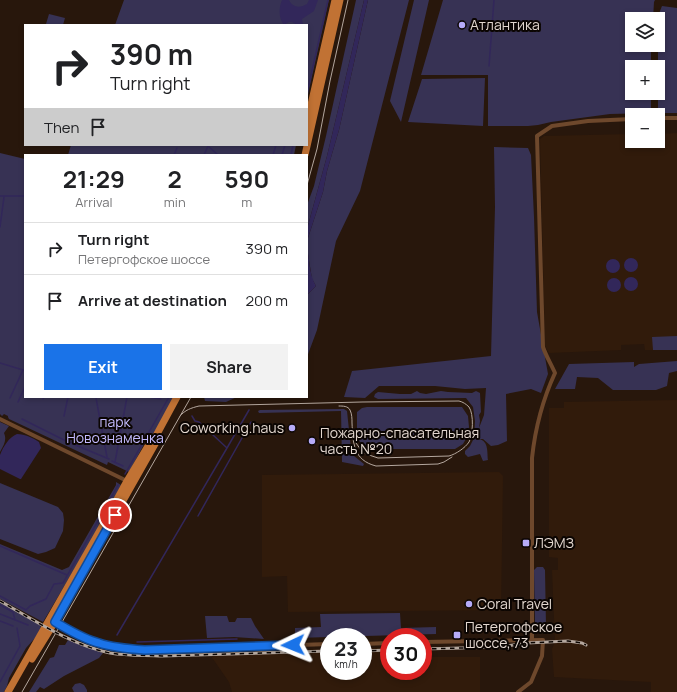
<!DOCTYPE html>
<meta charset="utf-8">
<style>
body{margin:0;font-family:Manrope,sans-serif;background:#f2f2f2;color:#202124;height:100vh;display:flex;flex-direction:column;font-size:15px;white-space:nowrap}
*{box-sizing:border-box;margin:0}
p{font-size:13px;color:#757577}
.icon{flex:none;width:22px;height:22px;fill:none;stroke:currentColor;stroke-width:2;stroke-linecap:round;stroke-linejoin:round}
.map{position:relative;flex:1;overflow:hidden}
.sheet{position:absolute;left:24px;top:154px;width:284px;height:244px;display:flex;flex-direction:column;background:#fff;border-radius:0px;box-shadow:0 2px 6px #0003}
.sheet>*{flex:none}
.hud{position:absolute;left:24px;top:24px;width:284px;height:122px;border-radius:0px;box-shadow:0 2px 6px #0003;background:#fff;color:#202124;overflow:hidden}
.tools{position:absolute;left:625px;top:12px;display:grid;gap:8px}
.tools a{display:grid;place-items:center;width:40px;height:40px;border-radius:0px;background:#fff;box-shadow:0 2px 6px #0003;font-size:20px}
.speed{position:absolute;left:320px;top:628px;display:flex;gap:8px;font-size:20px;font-weight:700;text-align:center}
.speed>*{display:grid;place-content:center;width:52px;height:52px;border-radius:50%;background:#fff;box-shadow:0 2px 6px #0003;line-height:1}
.speed small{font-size:10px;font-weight:400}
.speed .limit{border:6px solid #d22;background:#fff;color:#111}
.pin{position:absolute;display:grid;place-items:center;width:34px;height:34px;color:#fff;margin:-17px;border:2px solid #fff;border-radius:50%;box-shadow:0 1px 4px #0007}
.me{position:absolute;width:44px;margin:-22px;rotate:268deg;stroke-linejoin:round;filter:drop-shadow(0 0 3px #0008)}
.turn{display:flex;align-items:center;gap:14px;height:84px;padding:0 20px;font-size:18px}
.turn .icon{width:52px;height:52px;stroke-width:2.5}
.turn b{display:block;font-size:28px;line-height:34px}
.then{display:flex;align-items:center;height:38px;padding:0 20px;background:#0003;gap:8px;font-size:15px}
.eta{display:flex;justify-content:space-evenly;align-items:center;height:68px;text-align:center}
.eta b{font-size:24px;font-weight:700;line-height:28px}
.cta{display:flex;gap:8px;margin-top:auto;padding:8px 20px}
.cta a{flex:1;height:46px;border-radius:0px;background:#1a73e8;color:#fff;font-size:16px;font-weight:700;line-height:46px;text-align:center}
.cta a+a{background:#f2f2f2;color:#202124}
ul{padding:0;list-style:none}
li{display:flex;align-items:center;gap:12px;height:52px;padding:0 20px;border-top:1px solid #e0e0e0}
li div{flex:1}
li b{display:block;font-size:15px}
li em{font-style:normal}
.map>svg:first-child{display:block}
.built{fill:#311b0b}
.green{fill:#373254}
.water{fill:#32275a}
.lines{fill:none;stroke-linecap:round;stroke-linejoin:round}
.stream{stroke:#32275a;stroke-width:1.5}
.street{stroke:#6e482c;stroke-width:4}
.primary{stroke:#c17234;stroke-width:7}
.tram{stroke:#b4a79e;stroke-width:1}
.rail-casing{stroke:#b4a79e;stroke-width:3}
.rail{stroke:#0b0502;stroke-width:1.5;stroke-dasharray:4.5;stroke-linecap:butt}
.route-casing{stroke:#114b97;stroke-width:10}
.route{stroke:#1a73e8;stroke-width:7}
.poi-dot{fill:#b6abf8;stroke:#0b0502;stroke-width:1.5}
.labels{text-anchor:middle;stroke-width:4;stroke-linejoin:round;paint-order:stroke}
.poi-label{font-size:14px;fill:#e3d7cf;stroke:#0b0502;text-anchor:start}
.park-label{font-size:14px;fill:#c3bafd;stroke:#0b0502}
</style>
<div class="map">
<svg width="677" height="692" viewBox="0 0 677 692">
<rect width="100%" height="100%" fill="#28170c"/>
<path class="built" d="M677,133V350H645L644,344L621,345V350L549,353L545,346L540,139L544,136L632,134V141H658V134Z
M677,400V692H651V682L554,677L552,649L555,642L552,570H558V558L549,557V408H564V402Z
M499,472L503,476L501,610L288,612L287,576L262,577V475Z
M423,647H427L428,657H480V692H232L229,682L211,656V652L329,649V671H363V648H389V671H423Z"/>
<path class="green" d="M124,0H329L307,99V25H115Z
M356,0H364L327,156L307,229V205L314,186L326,136Z
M368,0H409L360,191L336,241L317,330L307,357V295L316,286L312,279L308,254L307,257V241L323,192L327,171L339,130Z
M414,0H429L401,122L390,101Z
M443,0H655L654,2L653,19H632V45H651V67H632V93H651V113L610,114L551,122L538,125L528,126H488V75H421Z
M662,6L677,8V113H658V16Z
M49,14L65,18L63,25H49L46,24Z
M485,78L483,126L408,122L422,79Z
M71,145H296L294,155H68Z
M494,147L528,148L531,155L534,217L537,312L548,374L541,393L531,389L506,394L507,441L498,445L491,446L483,439H479C489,441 487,453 488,460L483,461L480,454L468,457L465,454V451L470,446L474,438L475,421L473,407L466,398L378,399L374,397L375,394L378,392L400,394H411L417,391L420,393L426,394L441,391L448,392L472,393L476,391L480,393L481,412L479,415L480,421L479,428L484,415L486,388L465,389L435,386H379L365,398L344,397L352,371L491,356L495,207Z
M0,153L25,159V397H175L156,431L148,437L129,472L108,462L107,465L9,419L8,417V416L4,414L2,416L0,414Z
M677,336V350H653L652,337Z
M677,361V371L669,373L667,386L656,390H613L598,378L577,377L575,389H555L569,364L634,362V367L639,364Z
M204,397H237L226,402L205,401Z
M367,407H462L468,416L469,427L467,437L463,444L455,449H367L362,445L357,437V412L362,408Z
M341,409H344L347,411L351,449L354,456L364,464L363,466L342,462L341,411L259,413L258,411L260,410Z
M0,422L9,426L4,433C7,440 4,445 0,452Z
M116,482L121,485L101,524L43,622L0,599V544L62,570L69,567L116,485Z
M0,483L58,507L63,513L64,520L63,531L55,548L46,552L38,554L0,539Z
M537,567H543L545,570L546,626L544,628H537L535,625L534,570Z
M0,602L40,624L41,628L35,638L26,648L9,678L7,686L4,692H0Z
M400,613L401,628L436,627V634L295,638V628L321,627L320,614Z
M205,616H227L229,622H235L237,618H251L255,626L264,639L234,637L207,638Z
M68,640L103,653L99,658L64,676L44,689L40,687L36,692H29L50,658L54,657L59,645H65Z
M80,683L84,685L87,690V692H74L72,688L75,684Z"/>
<path class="water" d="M282,0H289C293,8 300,8 307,4L309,0H318L314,11L302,19L303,25H297L292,22H289L284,25C278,18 279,7 282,0Z
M364,0H368L339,130L327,171L323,192L307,241V229L327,156Z
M308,253C310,265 310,276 316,286L307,295V257Z
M624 265a7 7 0 1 1 14 0a7 7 0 1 1-14 0Z
M606 266a7 7 0 1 1 14 0a7 7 0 1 1-14 0Z
M624 284a7 7 0 1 1 14 0a7 7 0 1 1-14 0Z
M607 285a7 7 0 1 1 14 0a7 7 0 1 1-14 0Z
M17,434C25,434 33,438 39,442L41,448L21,479H20L0,469C0,465 0,459 0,455C3,447 9,437 17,434Z"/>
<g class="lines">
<path class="stream" d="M489,66L494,0
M307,93L328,0
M174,155L177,148
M204,155L208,146L218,155
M273,155L276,145
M282,155L285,145
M291,155L293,145
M0,196H25
M0,227L4,197
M0,363L23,370
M149,397L161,399
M10,398L23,370H25
M96,398L107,457
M43,399L44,397
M18,402L25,387
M64,416L68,397
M22,419L68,442L109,459
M227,448L249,410
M112,461L123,466
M115,462L127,397
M125,474L169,397
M198,516L251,422
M0,546L67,575
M0,596L26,610L30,606L46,599L54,584L63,583L118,485
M0,605L13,612L15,620
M0,614L28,625
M0,621L13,626
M117,635L227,448L199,422L195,421L192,416
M137,642L237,639
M0,682L20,646L17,628"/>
<path class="street" d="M658,118H677
M0,419L127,481
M54,621C68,629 83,638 99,643C114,648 130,649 145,650L329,644
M532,640V458C535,430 543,399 555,373C551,364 546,356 543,347L537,136L552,126L588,121L632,119
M423,642L543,640L542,656L531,682L518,692
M363,644L389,643"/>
<path class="primary" d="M307,122L335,0
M305,155L340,0
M32,659L50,630L159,437
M8,692L103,525L127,481L148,446L157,434L177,397"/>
<path class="tram" d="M307,185L317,149L330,81L348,0
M339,406C343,406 348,406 350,410C352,414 352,419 352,423C353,443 353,460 376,466L438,464L444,462L452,457
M180,416C185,410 191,408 199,406L362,402L459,401C463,402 466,404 469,407C474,414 473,435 469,442C465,448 456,454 449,456L378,458L366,454L361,450L356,443L353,436
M22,692L191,397"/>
<defs>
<path id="rail" d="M0,601C34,620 71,645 110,653C127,656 145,655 162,656L329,651
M423,649L499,647L527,643L568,641L582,643L586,645
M363,651L389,650"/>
</defs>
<use href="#rail" class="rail-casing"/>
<use href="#rail" class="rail"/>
</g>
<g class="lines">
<defs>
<path id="route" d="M115,515L55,622C69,630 83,639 99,643C114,648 130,649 145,650L293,645"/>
</defs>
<use href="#route" class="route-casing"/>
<use href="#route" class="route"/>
</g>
<g class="poi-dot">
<circle cx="462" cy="25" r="4"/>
<circle cx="292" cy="428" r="4"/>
<circle cx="312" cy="441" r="4"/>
<rect x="522" y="539" width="8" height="8" rx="2"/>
<circle cx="469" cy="604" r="4"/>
<rect x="453" y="631" width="8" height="8" rx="2"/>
</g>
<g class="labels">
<g class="poi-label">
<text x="470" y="30">Атлантика</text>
<text x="284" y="433" text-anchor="end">Coworking.haus</text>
<text x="320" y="438">Пожарно-спасательная<tspan x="320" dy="16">часть №20</tspan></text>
<text x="534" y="548">ЛЭМЗ</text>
<text x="477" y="609">Coral Travel</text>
<text x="465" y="632">Петергофское<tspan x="465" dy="16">шоссе, 73</tspan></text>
</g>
<g class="park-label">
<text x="115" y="427">парк<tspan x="115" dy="16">Новознаменка</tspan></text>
</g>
</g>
</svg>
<div class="tools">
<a><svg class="icon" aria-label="layers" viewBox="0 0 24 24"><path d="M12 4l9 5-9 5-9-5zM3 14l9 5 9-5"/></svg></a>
<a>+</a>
<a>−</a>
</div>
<div class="speed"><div>23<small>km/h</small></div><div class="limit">30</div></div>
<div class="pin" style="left:115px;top:515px;background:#d93025"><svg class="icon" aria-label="arrive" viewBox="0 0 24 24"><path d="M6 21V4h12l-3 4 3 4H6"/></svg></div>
<svg class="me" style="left:293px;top:645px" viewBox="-20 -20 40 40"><path d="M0-17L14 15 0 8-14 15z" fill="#1a73e8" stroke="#fff" stroke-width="4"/></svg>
<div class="hud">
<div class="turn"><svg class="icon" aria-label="right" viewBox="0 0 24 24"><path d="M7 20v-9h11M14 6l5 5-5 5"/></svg><div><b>390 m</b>Turn right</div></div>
<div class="then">Then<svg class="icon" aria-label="arrive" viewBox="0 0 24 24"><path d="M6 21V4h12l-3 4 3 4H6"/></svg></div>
</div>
<section class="sheet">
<div class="eta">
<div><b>21:29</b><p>Arrival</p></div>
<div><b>2</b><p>min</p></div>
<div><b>590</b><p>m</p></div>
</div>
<ul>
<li><svg class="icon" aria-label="right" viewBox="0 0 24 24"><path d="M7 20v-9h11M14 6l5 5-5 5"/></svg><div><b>Turn right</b><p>Петергофское шоссе</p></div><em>390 m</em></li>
<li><svg class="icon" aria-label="arrive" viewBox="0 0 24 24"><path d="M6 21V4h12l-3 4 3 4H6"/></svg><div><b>Arrive at destination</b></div><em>200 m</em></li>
</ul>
<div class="cta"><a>Exit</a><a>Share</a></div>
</section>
</div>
